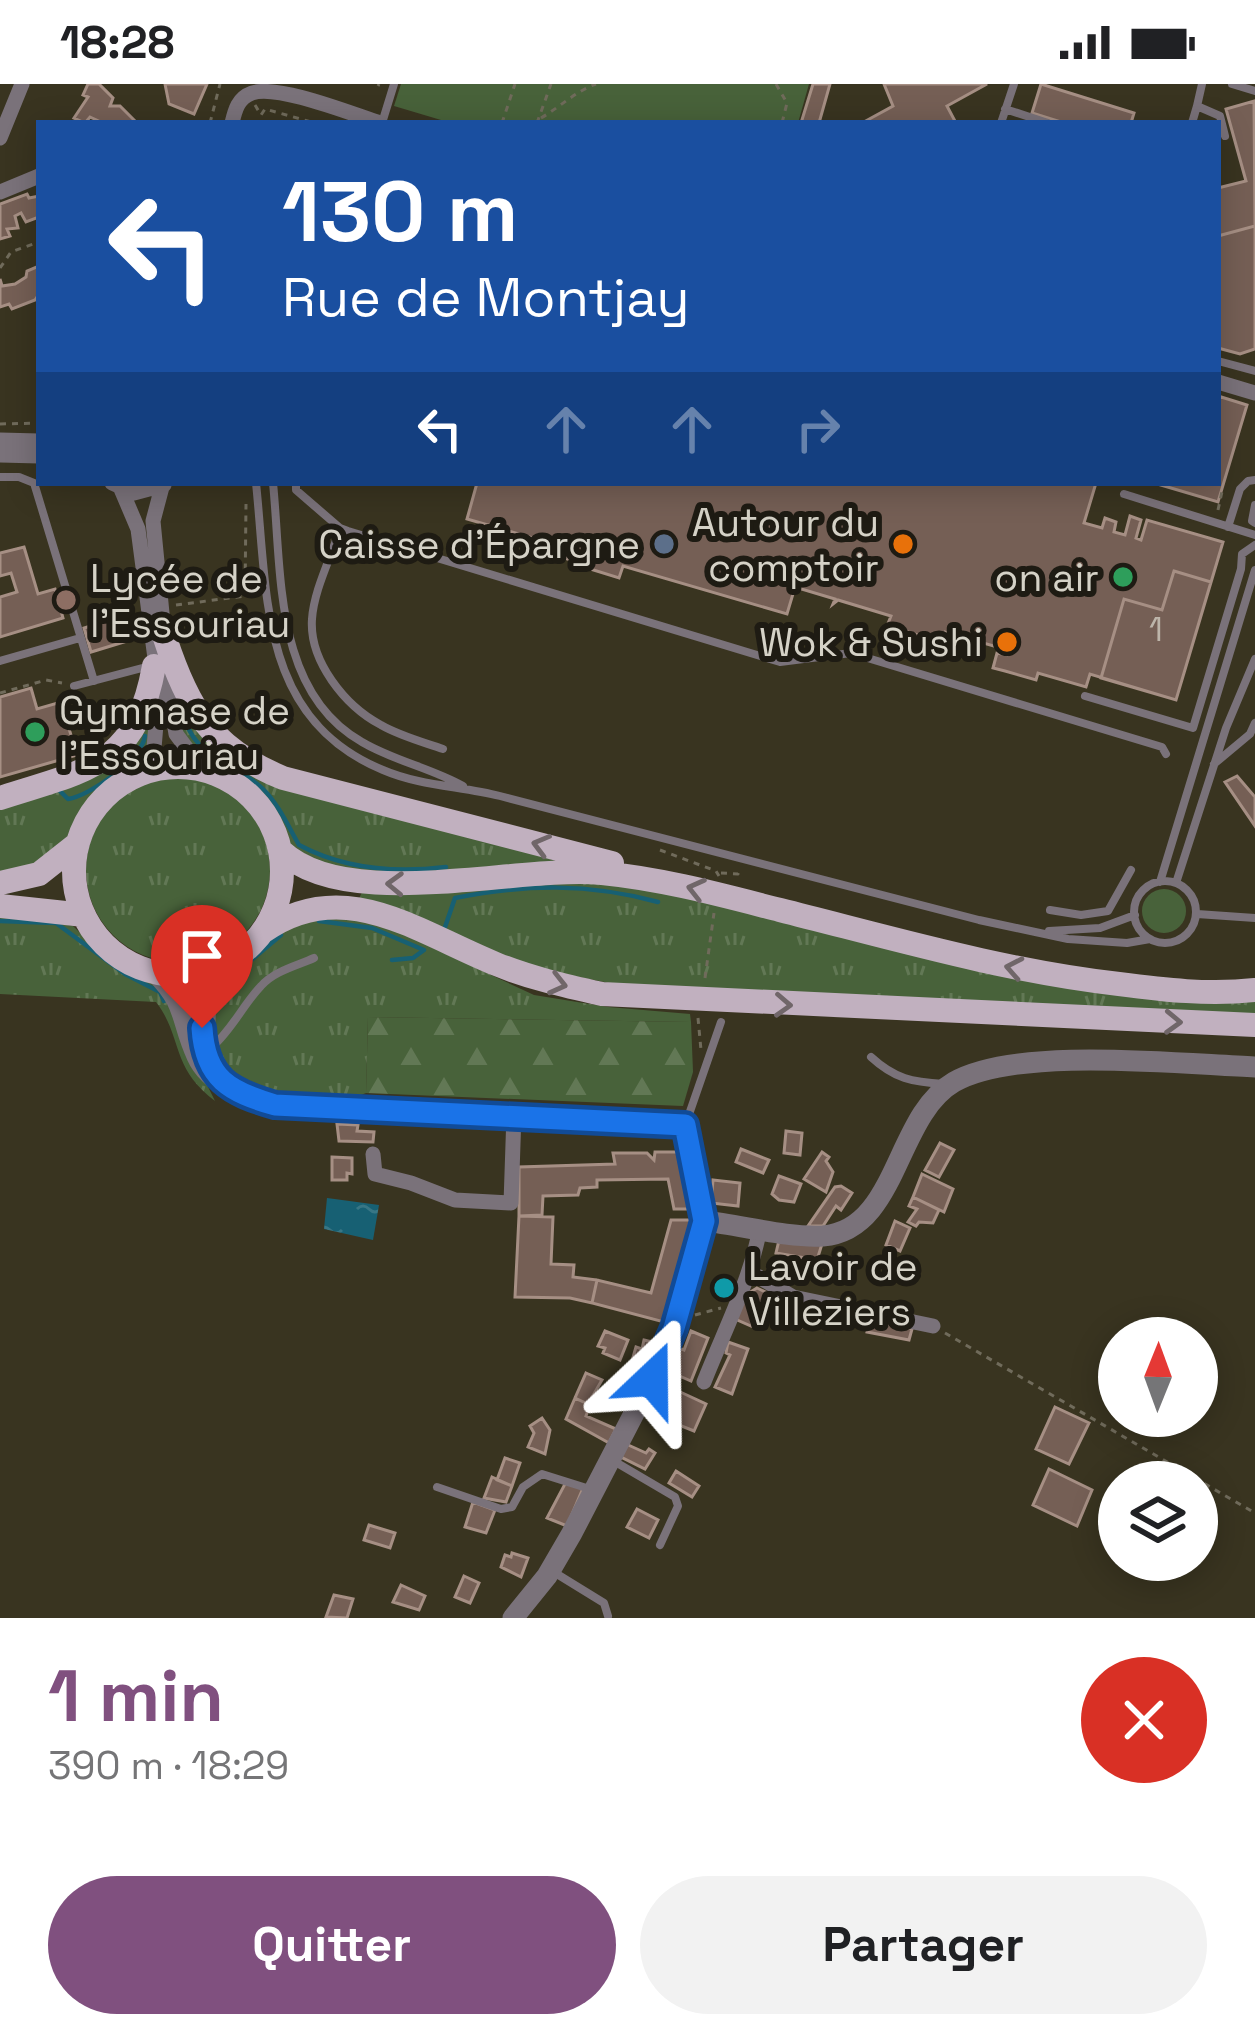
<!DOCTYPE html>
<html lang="fr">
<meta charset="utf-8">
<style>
body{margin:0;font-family:"Space Grotesk",sans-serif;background:#f2f2f2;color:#202124;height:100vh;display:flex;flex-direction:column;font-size:45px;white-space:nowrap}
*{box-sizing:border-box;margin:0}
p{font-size:39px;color:#757577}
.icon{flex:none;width:66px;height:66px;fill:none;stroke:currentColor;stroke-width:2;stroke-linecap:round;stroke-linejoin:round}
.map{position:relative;height:1534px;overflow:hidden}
.side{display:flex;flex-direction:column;background:#fff;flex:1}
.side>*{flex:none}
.banner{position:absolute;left:36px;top:36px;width:1185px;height:366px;border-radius:0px;box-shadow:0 6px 30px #0003;background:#1a4fa0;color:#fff;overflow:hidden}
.needle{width:78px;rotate:1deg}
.fabs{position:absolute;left:1098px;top:1233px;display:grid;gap:24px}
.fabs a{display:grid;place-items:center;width:120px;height:120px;border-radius:50%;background:#fff;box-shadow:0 6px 30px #0003;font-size:60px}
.pin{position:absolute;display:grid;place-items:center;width:102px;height:102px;color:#fff;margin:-123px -51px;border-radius:50% 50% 50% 0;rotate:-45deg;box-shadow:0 0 12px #0007}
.pin .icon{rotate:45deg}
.me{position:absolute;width:132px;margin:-66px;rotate:23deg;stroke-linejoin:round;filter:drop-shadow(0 0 9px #0008)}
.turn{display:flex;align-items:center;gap:42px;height:252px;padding:0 48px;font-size:54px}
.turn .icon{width:156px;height:156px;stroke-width:2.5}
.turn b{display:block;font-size:84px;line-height:102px}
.lanes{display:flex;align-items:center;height:114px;padding:0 48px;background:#0003;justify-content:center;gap:60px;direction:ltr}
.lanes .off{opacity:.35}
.round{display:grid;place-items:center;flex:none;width:126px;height:126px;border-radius:63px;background:#f2f2f2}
.headline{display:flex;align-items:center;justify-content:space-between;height:204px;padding:0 48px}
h1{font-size:72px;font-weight:600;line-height:90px;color:#80507f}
.cta{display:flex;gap:24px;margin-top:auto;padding:24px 48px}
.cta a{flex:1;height:138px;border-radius:72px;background:#80507f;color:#fff;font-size:48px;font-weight:600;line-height:138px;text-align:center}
.cta a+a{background:#f2f2f2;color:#202124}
.status{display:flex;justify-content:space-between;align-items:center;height:84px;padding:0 60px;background:#fff;direction:ltr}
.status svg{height:33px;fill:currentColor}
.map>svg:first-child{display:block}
.grass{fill:url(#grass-tufts)}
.forest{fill:url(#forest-firs)}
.green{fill:#48623a}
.water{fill:url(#water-ripples)}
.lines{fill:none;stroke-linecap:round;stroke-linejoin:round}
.stream{stroke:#176073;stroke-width:4.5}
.building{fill:#755f55;stroke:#a68f84;stroke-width:3}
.path{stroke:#706b5b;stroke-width:3;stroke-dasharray:6 6;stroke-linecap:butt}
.service{stroke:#7a727a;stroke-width:8}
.minor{stroke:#7a727a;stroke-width:15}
.tertiary{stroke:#7a727a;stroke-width:21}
.primary{stroke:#c1b0bf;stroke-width:24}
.oneway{stroke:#706669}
.route-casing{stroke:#114b97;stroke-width:30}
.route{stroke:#1a73e8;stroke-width:21}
.service-dot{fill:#5c6f8a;stroke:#1e1b13;stroke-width:4.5}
.food-dot{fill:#e8710a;stroke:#1e1b13;stroke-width:4.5}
.leisure-dot{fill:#2e9e5b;stroke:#1e1b13;stroke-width:4.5}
.education-dot{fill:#8d6e63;stroke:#1e1b13;stroke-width:4.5}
.culture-dot{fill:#0f9aa8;stroke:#1e1b13;stroke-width:4.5}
.labels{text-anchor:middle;stroke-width:12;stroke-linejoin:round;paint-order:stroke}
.number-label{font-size:33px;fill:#bdb5aa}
.poi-label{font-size:39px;fill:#d5d2c7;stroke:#1e1b13;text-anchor:end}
</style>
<div class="status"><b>18:28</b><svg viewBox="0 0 49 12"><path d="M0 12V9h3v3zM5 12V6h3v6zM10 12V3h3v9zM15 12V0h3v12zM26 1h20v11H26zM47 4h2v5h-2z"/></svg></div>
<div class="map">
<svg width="1255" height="1534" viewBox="0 0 1255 1534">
<defs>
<pattern id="grass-tufts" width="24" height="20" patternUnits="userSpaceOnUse" patternTransform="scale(3)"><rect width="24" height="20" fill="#48623a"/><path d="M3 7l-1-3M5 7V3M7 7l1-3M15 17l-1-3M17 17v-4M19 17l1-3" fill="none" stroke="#627855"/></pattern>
<pattern id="forest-firs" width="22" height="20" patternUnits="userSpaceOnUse" patternTransform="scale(3)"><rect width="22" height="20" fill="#48623a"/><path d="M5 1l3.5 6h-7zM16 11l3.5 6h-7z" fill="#627855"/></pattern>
<pattern id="water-ripples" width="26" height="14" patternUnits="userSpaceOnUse" patternTransform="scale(3)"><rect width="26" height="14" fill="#176073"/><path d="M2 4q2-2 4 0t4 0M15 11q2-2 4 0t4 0" fill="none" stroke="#387685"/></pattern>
</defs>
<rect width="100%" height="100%" fill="#393420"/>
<path class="grass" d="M172,598L218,663L559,778L388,792L322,779L290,762L269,720L250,700L206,677L193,665L182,648Z
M151,628L150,664L141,677L100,705L89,717L63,764L51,776L0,793V719L93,689Z
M86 786a92 92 0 1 1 184 0a92 92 0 1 1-184 0Z
M566,796L673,808L945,878L1255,915V932L641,905L532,884L358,817L362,808Z
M1142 827a22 22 0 1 1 44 0a22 22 0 1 1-44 0Z
M0,830L73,842L109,877L159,903L215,1017C170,983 183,953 156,918L0,910Z
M323,830L377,838L534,911L608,923L690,930L691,938L368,933L366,1009C332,1024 236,1013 216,977C205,956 213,925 215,902L269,855Z"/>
<path class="forest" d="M368,933L691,938L693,988L683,1022L366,1009Z"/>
<path class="green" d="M401,0H809L798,39H451L394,22Z"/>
<path class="water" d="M327,1114L379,1121L373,1156L324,1145Z"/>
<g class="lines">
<path class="stream" d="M186,639C200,676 236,679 263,705C279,721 288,742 299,761C344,785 397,789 446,783
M60,707L68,715C90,712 142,675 145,652
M0,837L56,839L125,890L160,908L164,917
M319,837L372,844L424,866L413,874L392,876
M445,843L455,814C525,800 589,799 658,818
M215,919L223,900L281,851"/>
</g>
<path class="building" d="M88,0H99L113,14L110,22H120L137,39H103L90,33L85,39L74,34L88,13L83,11Z
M165,0H207L194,30L169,20Z
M813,0H830L819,39H801Z
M884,0H987L947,22L956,39H862L893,22Z
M1041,0L1134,29L1131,39H1064L1032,29Z
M1254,17L1255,142L1218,152V104L1246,97L1226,25Z
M27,110L29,114L39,112V133L26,138L21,129L15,132L18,144L7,145L10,152L0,155V120Z
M1255,142V265L1240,270L1218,264V152Z
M39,182V210L35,216L12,225L9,220L0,223V195L2,202L15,200L26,193L27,187Z
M1218,312L1247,321L1218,418L1154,399H1218Z
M477,399H1096L1084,439L1102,444L1105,434L1116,438L1114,448L1125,451L1130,432L1141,436L1136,454L1141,456L1147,436L1223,458L1176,616L1090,590L1086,603L1038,589L1036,596L1005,587L993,584L997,569L1007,571L1008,566L945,548L942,558L887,542L891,532L838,516L833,520L835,515L795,503L787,530L623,482L619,494L587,484L588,481L530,464L533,454L467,435Z
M24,463L38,510L55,505L63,534L0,553V513L17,508L11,489L0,492V469Z
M1174,487L1211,498L1176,616L1101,594L1124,515L1162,526Z
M116,534L124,558L91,568L84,544Z
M31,604L37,625L61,618L77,671L0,693V613Z
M1237,692L1255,713V742L1225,698Z
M337,1040L358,1041L357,1047L374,1048L373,1058L339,1057Z
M786,1047L802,1049L800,1071L784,1069Z
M940,1059L954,1066L939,1093L925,1086Z
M741,1065L769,1076L763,1089L736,1078Z
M655,1068H679L694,1125H674L668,1095L597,1096V1103L580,1104L578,1111L543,1112L542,1131L519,1132V1083L615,1080L613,1069H647L654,1076Z
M822,1068L829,1073L826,1077L833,1088L826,1108L804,1095Z
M332,1073L352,1074V1090L347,1089V1096H332Z
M922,1090L953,1105L944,1128L913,1113Z
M779,1092L801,1100L794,1118L779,1116L772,1110Z
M713,1096L740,1099L738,1122L711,1119Z
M841,1102L852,1109L841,1126L836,1122L823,1142H808L835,1103Z
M913,1113L939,1126L933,1139L919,1138L916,1142L908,1138L917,1125L909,1122Z
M519,1132L553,1133L551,1180L574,1181L573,1193L597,1196L592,1219L570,1214L515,1213Z
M671,1136H691L664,1238L592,1219L597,1196L651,1209Z
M895,1137L910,1144L900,1167L886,1161Z
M780,1152L822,1160L817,1176L776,1169Z
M757,1204L774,1212L760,1219L751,1242L735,1235L744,1212Z
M789,1218L808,1226L801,1244L782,1236Z
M869,1237L912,1245L909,1256L867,1248Z
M605,1247L628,1256L620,1276L603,1269L605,1264L598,1262Z
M691,1247L708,1254L691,1297L675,1290L678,1283L667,1278L674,1262L684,1266Z
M644,1256L657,1259L646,1286L631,1280L636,1263L642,1265Z
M728,1258L748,1265L732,1310L715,1303L730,1271L726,1269Z
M586,1289L602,1296L588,1320L575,1314Z
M676,1306L706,1320L694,1347L669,1337L679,1316L673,1313Z
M575,1314L590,1321L586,1332L616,1345L609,1359L566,1335Z
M1055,1323L1089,1339L1069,1380L1036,1365Z
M542,1334L550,1346L545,1370L528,1363L534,1349L530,1342Z
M626,1360L646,1369L649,1365L655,1369L645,1385L619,1372Z
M505,1374L520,1379L512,1402L497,1396Z
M1049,1385L1092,1406L1077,1442L1033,1421Z
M676,1387L699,1402L692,1413L669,1399Z
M492,1393L512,1402L506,1418L484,1414Z
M566,1398L583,1404L567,1442L547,1434Z
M473,1418L495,1426L486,1449L465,1443Z
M637,1425L658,1436L649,1454L627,1443Z
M369,1441L395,1449L390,1464L364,1456Z
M512,1469L528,1474L521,1493L501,1483L505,1471L511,1473Z
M464,1492L479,1499L470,1519L455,1513Z
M401,1501L425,1512L419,1526L393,1518Z
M334,1511L353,1515L347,1534L326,1533Z"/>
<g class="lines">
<path class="path" d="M776,0L787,19L782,39
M378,2L379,0
M255,21L261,31L265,25L315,39
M541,34C560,23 576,7 596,0
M210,39L220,0
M502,39L515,0
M537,39L551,0
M0,184L11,168L39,158
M0,340L39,339
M1218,426L1223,403
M176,521L245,512L246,420
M0,609L46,596L62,599
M660,766L716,787L719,792
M721,789L738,790L739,787
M705,894L714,829
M698,934L701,966
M695,1231L721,1224
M945,1249L1255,1429"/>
<path class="service" d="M1202,0L1197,22L1220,32L1225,52
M1232,0L1255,7
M1005,25L1048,39
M382,39L394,0
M1001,39L1014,0
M1192,39L1197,22
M1218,277L1255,287
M0,393H19L34,399L94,597
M256,399C268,512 259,635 383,686C420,702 461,702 500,712L979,836L1068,855L1127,859L1150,855
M273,399C282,487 273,608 362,658C394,677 431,684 463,702
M296,399V406L340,444L348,447L780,578L851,569L1162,663L1166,670
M1124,410L1255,451
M1255,421L1252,437L1255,439
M1228,443L1240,405L1248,397L1255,396
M340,444C332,472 314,505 312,535C309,577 345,622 381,641C400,652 423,658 443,665
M0,577L80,554
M74,602L146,583
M1085,612L1193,644L1241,485L1242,470L1255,461
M1214,680L1250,650L1255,639
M1134 828a31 31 0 1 1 62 0a31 31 0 1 1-62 0Z
M1160,798L1255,486
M1176,799L1226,644L1255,575
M1050,826L1081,831L1108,827L1131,786
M1197,830L1255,834
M1049,847L1100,844L1135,831
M211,964C232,946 242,922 261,902C274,887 296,882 314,874
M871,973C895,995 912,998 944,1000
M686,1039L721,938
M612,1376L675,1413L678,1422L660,1461
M437,1403L501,1425L512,1423L523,1403L542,1390L593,1406
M552,1487L604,1519L608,1532"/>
<path class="minor" d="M232,39C235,26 238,14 252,9C277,0 352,30 380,39
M0,54L22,0
M0,108L39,92
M1218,298L1255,309
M0,356L39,357
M0,371L39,372
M112,399L134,409L164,401
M162,403L153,437L165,560
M121,405L138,445L159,605L154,664L139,690
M167,596L176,650L202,685
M373,1070L375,1090L411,1099L455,1116L511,1119L514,1030
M752,1189L793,1213L933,1242
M704,1298C724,1247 750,1198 760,1144"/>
<path class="tertiary" d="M155,888C188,921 180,935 197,972C210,1001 247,1013 275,1021L685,1041L704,1137L673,1244L655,1289L572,1449L547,1492L513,1534
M204,964L207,887
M704,1137C742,1141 786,1154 823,1152C898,1146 895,1032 954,998C1017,962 1180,980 1255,983"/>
<path class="primary" d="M165,554C188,625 212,665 283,694L612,779
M74 787a104 104 0 1 1 208 0a104 104 0 1 1-208 0Z
M0,714C86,686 136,683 154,582
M281,767C347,829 515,781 602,789C663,795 721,811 780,826C892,854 1004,887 1119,900C1164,906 1209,911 1255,906
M0,799L39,790L77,760
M0,822L84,831
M264,847C344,791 417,848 496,880C530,894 566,902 602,910L1255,941"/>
</g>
<defs><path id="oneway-chevron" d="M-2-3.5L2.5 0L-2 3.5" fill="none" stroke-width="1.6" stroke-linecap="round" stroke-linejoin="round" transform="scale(3)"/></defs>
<g class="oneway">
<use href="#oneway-chevron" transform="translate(541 761) rotate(-165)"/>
<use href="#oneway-chevron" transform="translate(395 800) rotate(-178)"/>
<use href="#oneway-chevron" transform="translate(696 805) rotate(-166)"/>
<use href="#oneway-chevron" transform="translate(1014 884) rotate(-169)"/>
<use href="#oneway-chevron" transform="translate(558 900) rotate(14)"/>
<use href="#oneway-chevron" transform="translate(783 921) rotate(3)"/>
<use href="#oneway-chevron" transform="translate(1173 938) rotate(2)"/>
</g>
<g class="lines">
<defs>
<path id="route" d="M202,944C205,995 230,1008 275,1021L685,1041L704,1137L674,1244L652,1295"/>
</defs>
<use href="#route" class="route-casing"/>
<use href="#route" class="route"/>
</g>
<circle class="service-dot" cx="664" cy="460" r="12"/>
<g class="food-dot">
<circle cx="903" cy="460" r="12"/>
<circle cx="1007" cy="558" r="12"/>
</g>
<g class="leisure-dot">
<circle cx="1123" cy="493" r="12"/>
<circle cx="35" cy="648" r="12"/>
</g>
<circle class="education-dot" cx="66" cy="516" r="12"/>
<circle class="culture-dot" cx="724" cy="1204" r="12"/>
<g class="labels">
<g class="number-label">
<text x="1156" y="557">1</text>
</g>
<g class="poi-label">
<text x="879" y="452">Autour du<tspan x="879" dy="45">comptoir</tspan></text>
<text x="640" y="474">Caisse d'Épargne</text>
<text x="1099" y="507">on air</text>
<text x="90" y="508" text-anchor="start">Lycée de<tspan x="90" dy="45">l'Essouriau</tspan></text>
<text x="983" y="572">Wok &amp; Sushi</text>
<text x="59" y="640" text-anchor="start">Gymnase de<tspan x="59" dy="45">l'Essouriau</tspan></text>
<text x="748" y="1196" text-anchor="start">Lavoir de<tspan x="748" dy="45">Villeziers</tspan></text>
</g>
</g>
</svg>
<div class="fabs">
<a><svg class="needle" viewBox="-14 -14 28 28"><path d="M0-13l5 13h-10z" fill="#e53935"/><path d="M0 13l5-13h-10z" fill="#757577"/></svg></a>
<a><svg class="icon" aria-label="layers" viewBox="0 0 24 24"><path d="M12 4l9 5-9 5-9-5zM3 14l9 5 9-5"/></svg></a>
</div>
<div class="pin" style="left:202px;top:944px;background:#d93025"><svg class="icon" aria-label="arrive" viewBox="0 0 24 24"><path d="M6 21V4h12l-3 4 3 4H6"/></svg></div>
<svg class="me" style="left:652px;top:1295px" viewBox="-20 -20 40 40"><path d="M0-17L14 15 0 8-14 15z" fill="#1a73e8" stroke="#fff" stroke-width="4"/></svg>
<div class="banner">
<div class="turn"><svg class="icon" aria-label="left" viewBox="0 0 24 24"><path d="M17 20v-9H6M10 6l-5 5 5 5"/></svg><div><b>130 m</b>Rue de Montjay</div></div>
<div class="lanes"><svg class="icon" aria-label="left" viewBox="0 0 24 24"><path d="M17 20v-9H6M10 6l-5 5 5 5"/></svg><svg class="icon off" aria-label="ahead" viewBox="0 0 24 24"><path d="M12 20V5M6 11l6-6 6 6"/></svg><svg class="icon off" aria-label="ahead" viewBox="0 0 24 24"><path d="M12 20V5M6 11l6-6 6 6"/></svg><svg class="icon off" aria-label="right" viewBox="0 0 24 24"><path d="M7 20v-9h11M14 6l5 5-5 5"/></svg></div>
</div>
</div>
<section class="side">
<div class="headline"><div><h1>1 min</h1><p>390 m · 18:29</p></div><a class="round" style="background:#d93025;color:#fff"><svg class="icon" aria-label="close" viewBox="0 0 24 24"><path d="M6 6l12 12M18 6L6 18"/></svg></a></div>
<div class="cta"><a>Quitter</a><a>Partager</a></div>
</section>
